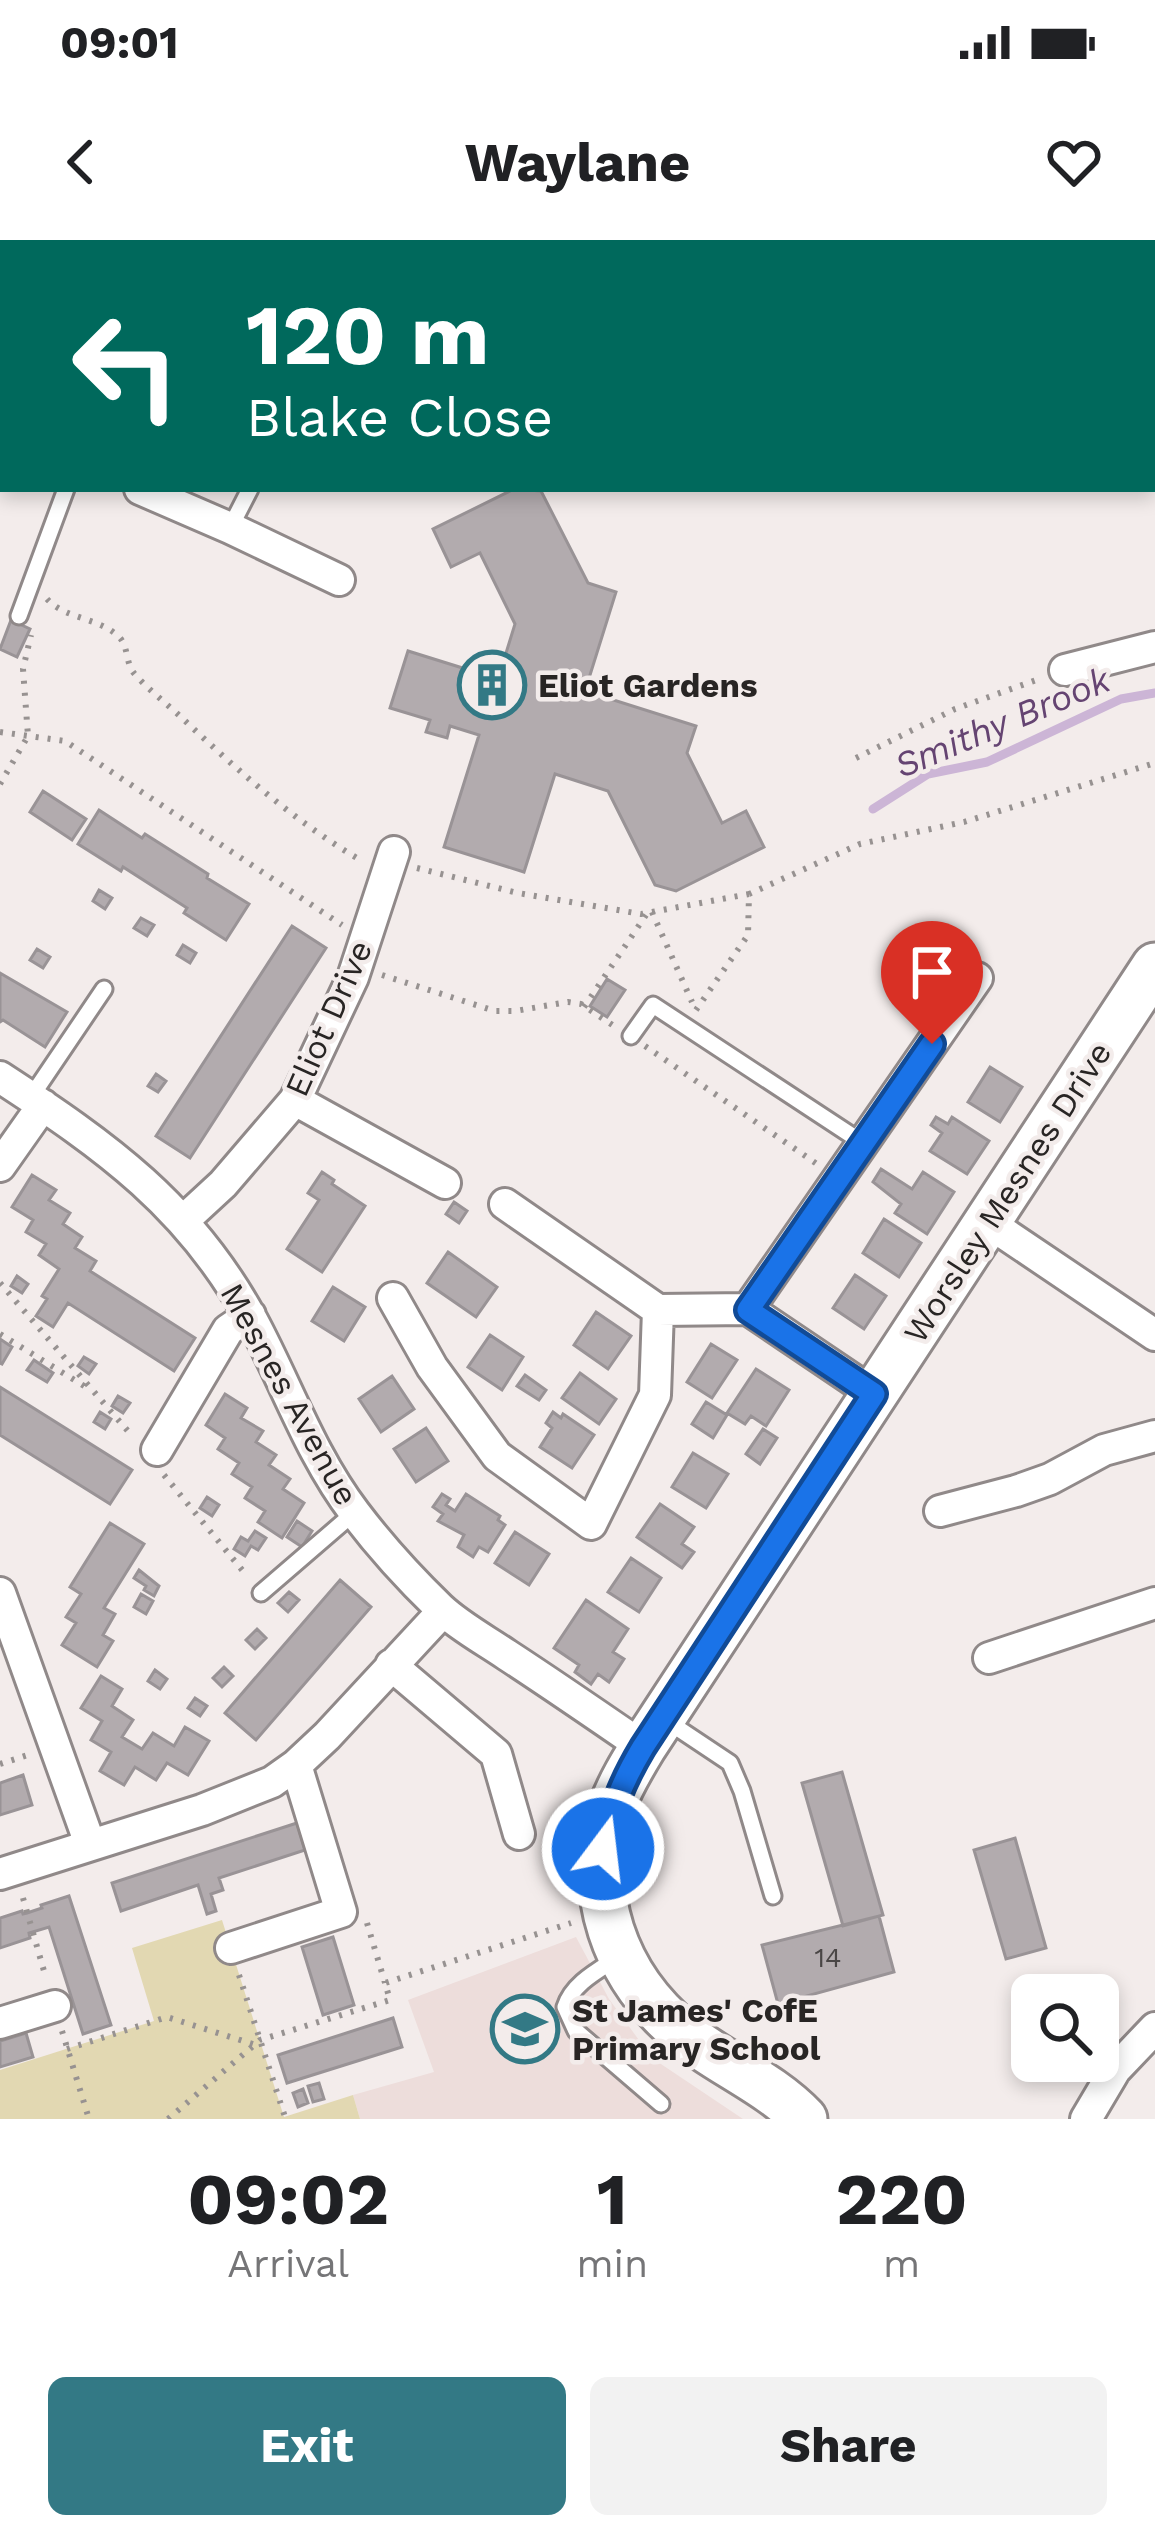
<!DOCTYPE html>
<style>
body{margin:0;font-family:"Work Sans",sans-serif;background:#f2f2f2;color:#202124;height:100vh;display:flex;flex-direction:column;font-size:45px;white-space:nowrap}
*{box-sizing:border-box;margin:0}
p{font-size:39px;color:#757577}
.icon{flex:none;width:66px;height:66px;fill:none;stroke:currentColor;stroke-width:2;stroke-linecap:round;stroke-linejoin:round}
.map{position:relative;height:1879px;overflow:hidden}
.sheet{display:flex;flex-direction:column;background:#fff;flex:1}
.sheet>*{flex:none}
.top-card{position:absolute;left:0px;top:0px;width:1155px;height:252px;box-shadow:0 6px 18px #0003;background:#00695c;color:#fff;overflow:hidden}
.tools{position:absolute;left:1011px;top:1734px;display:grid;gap:24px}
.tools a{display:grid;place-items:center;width:108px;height:108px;border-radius:18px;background:#fff;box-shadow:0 6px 18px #0003;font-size:60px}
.pin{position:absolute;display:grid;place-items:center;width:102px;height:102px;color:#fff;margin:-123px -51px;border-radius:50% 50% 50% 0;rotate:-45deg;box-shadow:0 0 12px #0007}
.pin .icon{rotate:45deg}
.me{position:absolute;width:132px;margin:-66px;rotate:15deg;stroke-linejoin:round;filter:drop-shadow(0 0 9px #0008)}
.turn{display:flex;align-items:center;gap:42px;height:252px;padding:0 48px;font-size:54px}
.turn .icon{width:156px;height:156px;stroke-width:2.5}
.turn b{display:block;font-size:84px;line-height:102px}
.eta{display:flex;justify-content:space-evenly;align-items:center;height:204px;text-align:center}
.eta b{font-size:72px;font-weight:700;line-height:84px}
.cta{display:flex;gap:24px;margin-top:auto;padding:24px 48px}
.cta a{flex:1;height:138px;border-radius:18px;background:#337985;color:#fff;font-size:48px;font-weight:700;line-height:138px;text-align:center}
.cta a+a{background:#f2f2f2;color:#202124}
.status{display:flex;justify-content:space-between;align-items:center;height:84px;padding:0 60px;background:#fff;direction:ltr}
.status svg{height:33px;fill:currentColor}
header{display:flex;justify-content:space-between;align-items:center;height:156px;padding:0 48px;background:#fff;font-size:54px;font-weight:700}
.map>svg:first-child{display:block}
.built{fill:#eddddb}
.green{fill:#e2d8b2}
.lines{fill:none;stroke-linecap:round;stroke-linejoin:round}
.stream{stroke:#ccb5d6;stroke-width:9}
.building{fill:#b2abae;stroke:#999396;stroke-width:3}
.lane-casing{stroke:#908989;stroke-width:21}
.street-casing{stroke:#908989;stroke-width:36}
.secondary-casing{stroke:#908989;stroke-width:51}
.path{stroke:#979291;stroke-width:6;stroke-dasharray:3 9;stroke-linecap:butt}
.lane{stroke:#fff;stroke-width:15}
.street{stroke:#fff;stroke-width:30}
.secondary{stroke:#fff;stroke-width:45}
.route-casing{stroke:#114b97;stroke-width:30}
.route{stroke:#1a73e8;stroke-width:21}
.labels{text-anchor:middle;stroke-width:9;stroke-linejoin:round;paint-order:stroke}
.number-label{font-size:27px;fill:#4a4646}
.poi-label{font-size:33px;font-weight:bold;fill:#282524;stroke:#f3eceb;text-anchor:start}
.street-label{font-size:33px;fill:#282524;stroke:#f3eceb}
.water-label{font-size:36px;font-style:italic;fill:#654472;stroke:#f3eceb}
</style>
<div class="status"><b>09:01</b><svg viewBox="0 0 49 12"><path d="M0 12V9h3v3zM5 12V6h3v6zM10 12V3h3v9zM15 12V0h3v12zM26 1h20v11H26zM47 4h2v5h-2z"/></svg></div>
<header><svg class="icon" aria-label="back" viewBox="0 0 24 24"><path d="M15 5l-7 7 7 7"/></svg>Waylane<svg class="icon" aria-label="heart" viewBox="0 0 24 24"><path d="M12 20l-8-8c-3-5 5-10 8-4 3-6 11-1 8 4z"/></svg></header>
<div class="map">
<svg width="1155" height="1879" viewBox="0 0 1155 1879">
<rect width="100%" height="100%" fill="#f3eceb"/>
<path class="built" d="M576,1697L609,1759L652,1818L743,1879H360L353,1855L434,1832L408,1760Z"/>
<path class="green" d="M222,1680L284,1877L353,1855L360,1879H0V1830L154,1781L132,1708Z"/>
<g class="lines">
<path class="stream" d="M873,569L928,534L987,522L1121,459L1155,453"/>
</g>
<path class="building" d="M514,249L541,251L588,343L616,352L585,451L696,486L687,513L722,583L746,571L764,607L676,651L655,645L608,551L555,534L524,632L444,607L479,495L450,486L447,498L426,492L430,480L390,468L408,411L498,439L515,384L480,313L451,327L433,289Z
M11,380L30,389L17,417L0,409Z
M43,551L86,579L72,600L30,572Z
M99,570L142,598L145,594L208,634L207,638L249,664L226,700L184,673L187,668L123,627L121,631L78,604Z
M99,650L112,658L105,669L93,661Z
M141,678L154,685L147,696L134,688Z
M292,686L326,708L190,918L156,896Z
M183,705L196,713L190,723L177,715Z
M37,709L50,717L43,728L30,720Z
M0,733L67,772L45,807L3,780L0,782Z
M607,739L625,750L607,777L590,766Z
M990,827L1022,847L1000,882L968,862Z
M156,834L166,841L158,852L148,846Z
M936,877L948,884L952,877L989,901L967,934L930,911L942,893L931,885Z
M881,929L912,949L923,932L954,952L927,994L895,973L901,964L873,942Z
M322,932L334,940L332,944L365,966L322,1032L287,1009L319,960L308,953Z
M32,935L56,950L49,960L70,973L63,984L82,997L75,1008L96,1021L90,1031L195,1098L174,1131L68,1063L53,1087L36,1076L47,1059L42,1056L59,1029L39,1015L46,1004L26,992L33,980L12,967Z
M454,962L467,971L459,983L446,974Z
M884,979L921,1003L899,1037L863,1013Z
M448,1012L497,1047L476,1077L427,1043Z
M855,1035L886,1056L864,1089L833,1068Z
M17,1036L28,1044L22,1053L11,1046Z
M333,1047L365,1067L344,1101L312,1081Z
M596,1072L631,1096L608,1129L574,1105Z
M490,1095L523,1117L502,1150L468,1127Z
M0,1099L12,1107L2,1124L0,1123Z
M711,1104L737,1120L712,1158L687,1142Z
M84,1117L96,1124L89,1134L78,1126Z
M34,1120L53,1133L47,1142L27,1130Z
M756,1129L789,1150L766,1186L751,1176L745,1184L727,1173Z
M580,1133L616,1159L599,1184L562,1158Z
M525,1135L546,1150L539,1160L517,1146Z
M392,1136L414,1169L381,1192L359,1159Z
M0,1147L132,1230L110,1264L0,1195Z
M225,1154L247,1168L241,1178L263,1191L256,1202L276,1215L269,1225L290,1239L283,1249L304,1263L282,1298L258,1282L265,1271L245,1258L252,1247L232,1234L239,1223L218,1209L225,1198L206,1185Z
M118,1156L130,1163L123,1173L112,1166Z
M706,1162L727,1175L713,1198L692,1184Z
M100,1172L111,1179L105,1189L94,1182Z
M553,1172L561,1178L563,1174L594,1195L572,1228L540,1207L552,1188L546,1183Z
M426,1188L448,1221L416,1242L394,1209Z
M763,1189L777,1198L760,1224L746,1214Z
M693,1213L728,1234L706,1268L672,1247Z
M442,1254L450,1259L446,1265L455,1271L466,1254L500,1276L498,1280L505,1285L488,1312L479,1307L473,1317L458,1307L464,1295L438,1281L443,1274L433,1267Z
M207,1257L219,1265L212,1276L200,1268Z
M660,1264L694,1287L682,1304L694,1312L682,1328L637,1297Z
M297,1281L312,1291L302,1307L287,1297Z
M110,1283L144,1304L104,1368L115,1374L103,1395L113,1401L97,1427L62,1405L76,1383L66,1377L81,1354L70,1347Z
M255,1291L266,1298L258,1310L251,1306L245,1316L234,1309L241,1297L248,1301Z
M515,1292L549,1314L529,1345L495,1323Z
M631,1318L661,1338L639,1372L608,1352Z
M139,1330L159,1346L154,1356L144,1350L146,1346L134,1338Z
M340,1340L371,1367L256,1500L225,1473Z
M289,1352L299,1360L288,1372L278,1363Z
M141,1354L153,1361L146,1374L134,1367Z
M586,1360L628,1389L613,1412L624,1419L609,1442L598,1434L591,1444L575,1432L579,1425L554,1408Z
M257,1389L266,1398L255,1409L246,1400Z
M224,1427L233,1436L222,1447L213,1438Z
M155,1430L167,1439L160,1449L148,1441Z
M101,1436L122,1449L112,1466L133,1480L122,1497L142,1509L153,1493L174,1506L185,1487L209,1501L188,1535L167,1523L156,1540L135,1527L124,1545L100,1531L111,1512L91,1500L102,1481L81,1468Z
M195,1458L207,1466L200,1476L188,1468Z
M842,1532L883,1675L843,1686L802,1543Z
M23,1535L32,1565L0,1575V1543Z
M297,1583L305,1610L219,1638L223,1650L211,1654L216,1671L207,1674L198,1645L121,1671L112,1643Z
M1015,1598L1046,1708L1006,1719L974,1610Z
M69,1656L111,1785L83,1794L49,1687L29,1693L30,1698L0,1708V1678L22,1671L23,1674L27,1673L42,1668L41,1665Z
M879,1676L894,1732L778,1764L762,1705Z
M333,1697L354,1765L323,1775L302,1707Z
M393,1778L402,1807L287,1843L278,1815Z
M26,1793L33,1817L0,1827V1801Z
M319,1843L324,1859L313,1862L308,1846Z
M303,1849L308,1863L298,1867L293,1853Z"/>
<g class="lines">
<defs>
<path id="lane" d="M77,0L85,3
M192,3L194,0
M230,288L250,249
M19,376L66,249
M631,796L653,765L863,903
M31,857L104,749
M261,1353L355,1272
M664,1479L730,1523L742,1551L773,1656
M617,1718C597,1731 572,1744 565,1767L576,1791L661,1864"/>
<path id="street" d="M21,3L22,0
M749,3L754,0
M1152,25L1155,24
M0,50L3,43
M0,187L3,189
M140,249L230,288L339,340
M1065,430L1155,407
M0,837C106,906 190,966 252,1080C287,1145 310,1214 355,1273C380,1306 410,1339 440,1368C459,1386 485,1400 507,1415C553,1445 598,1476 643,1507
M295,860L445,943
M0,926L43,865
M505,964L658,1070L748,1069L874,1154
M184,980L223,944L295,860L353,737L394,612
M986,981L1155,1095
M393,1058L432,1127L497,1216L591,1284L655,1155L658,1070
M748,1069L977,738
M157,1210L228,1090L250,1075
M940,1271L1016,1251L1050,1239L1104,1210L1155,1196
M0,1353L90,1604
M989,1418L1155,1363
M391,1425L496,1514L519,1594
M0,1634L202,1570L272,1542L296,1525L327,1496L443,1371
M231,1708L341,1672L296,1525
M0,1783L55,1766
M1086,1879L1115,1830L1155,1788"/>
<path id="secondary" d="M804,1879C771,1844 722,1824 684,1794C614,1737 583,1651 613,1564C621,1543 632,1525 643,1507L1155,726"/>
</defs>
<use href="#lane" class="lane-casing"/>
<use href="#street" class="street-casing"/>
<use href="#secondary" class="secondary-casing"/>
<path class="path" d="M47,359C66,380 100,377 120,398C128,407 126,422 133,432C146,448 166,463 181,477C237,530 295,582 362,621
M0,492L65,501L342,685
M856,518L955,469L1039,439
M0,544L28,496L23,429L31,395
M417,628L518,653L641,674L749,654
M652,672L692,762
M382,735L495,771H515L568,762L581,764L614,786
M584,767L646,675
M696,770L748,695L749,654L860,604L964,582L1155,523
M645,806L817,924
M0,1043L133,1197
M0,1094L89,1149
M164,1235L247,1336
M0,1524L31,1514
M23,1658L46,1738
M367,1683L385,1743
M239,1735L285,1877L279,1879
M62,1791L89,1879
M67,1809L167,1777L256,1805
M168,1879L260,1800L390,1760L385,1743L571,1683"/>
<use href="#lane" class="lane"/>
<use href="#street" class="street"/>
<use href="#secondary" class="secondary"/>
</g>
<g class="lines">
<defs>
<path id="route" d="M603,1609C612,1568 622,1542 643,1507L874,1154L748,1070L932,804"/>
</defs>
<use href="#route" class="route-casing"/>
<use href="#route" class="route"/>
</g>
<defs>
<symbol id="building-ring" viewBox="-11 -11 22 22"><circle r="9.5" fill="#f3eceb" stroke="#337985" stroke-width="1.5"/><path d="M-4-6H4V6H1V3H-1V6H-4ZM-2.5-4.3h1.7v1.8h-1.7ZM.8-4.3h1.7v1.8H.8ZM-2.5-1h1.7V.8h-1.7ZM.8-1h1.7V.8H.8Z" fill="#337985"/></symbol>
<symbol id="school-ring" viewBox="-11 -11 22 22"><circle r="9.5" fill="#f3eceb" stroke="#337985" stroke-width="1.5"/><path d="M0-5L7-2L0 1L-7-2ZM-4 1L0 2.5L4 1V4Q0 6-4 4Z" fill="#337985"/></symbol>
</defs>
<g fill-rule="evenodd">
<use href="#building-ring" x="454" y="407" width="76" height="76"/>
<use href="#school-ring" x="487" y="1751" width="76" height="76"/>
</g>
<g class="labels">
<g class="number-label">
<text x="828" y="1727">14</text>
</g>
<g class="poi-label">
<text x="538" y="457">Eliot Gardens</text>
<text x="572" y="1782">St James' CofE<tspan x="572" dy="38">Primary School</tspan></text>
</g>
<g class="street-label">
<text transform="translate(328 778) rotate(-66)" y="12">Eliot Drive</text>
<text transform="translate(1007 952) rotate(-57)" y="12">Worsley Mesnes Drive</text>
<text transform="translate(290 1154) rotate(61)" y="12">Mesnes Avenue</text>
</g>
<g class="water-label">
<text transform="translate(1002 482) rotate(-23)" y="13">Smithy Brook</text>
</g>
</g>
</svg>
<div class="tools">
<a><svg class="icon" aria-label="search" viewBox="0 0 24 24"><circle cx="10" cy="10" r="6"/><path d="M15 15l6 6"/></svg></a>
</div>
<div class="pin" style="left:932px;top:804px;background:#d93025"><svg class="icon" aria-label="arrive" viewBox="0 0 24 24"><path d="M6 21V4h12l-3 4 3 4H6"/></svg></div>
<svg class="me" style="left:603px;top:1609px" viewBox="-20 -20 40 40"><circle r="17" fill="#1a73e8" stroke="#fff" stroke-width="3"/><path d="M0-11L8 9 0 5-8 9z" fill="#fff"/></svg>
<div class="top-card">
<div class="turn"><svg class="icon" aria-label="left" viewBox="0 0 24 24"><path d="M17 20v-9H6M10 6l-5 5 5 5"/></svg><div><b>120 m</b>Blake Close</div></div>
</div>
</div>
<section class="sheet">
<div class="eta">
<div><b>09:02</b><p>Arrival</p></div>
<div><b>1</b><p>min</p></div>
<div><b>220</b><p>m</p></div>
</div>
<div class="cta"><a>Exit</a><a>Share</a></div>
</section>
